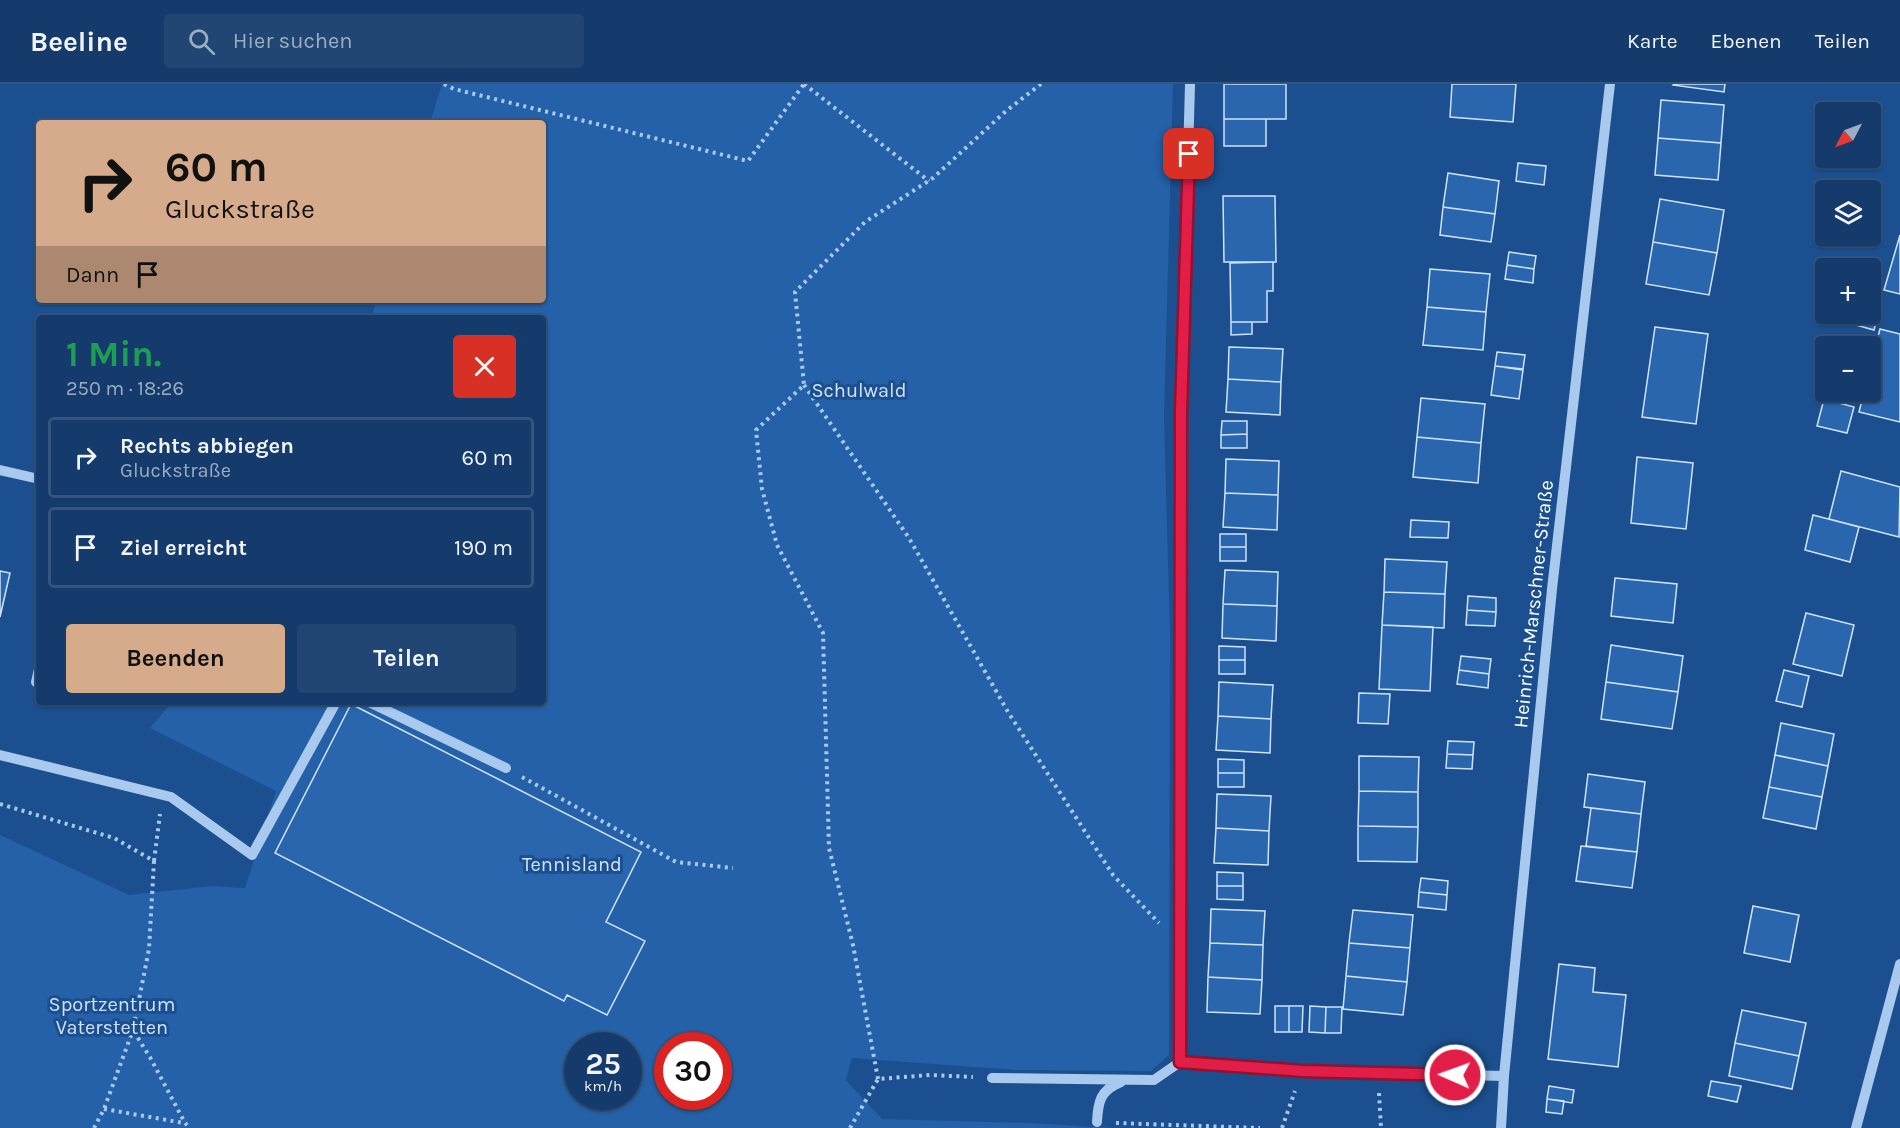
<!DOCTYPE html>
<html lang="de">
<meta charset="utf-8">
<style>
body{margin:0;font-family:Karla,sans-serif;background:#214673;color:#f1f3f6;height:100vh;display:flex;flex-direction:column;font-size:22px;white-space:nowrap}
*{box-sizing:border-box;margin:0}
p{font-size:20px;color:#9dadc1}
.icon{flex:none;width:33px;height:33px;fill:none;stroke:currentColor;stroke-width:2;stroke-linecap:round;stroke-linejoin:round}
.map{position:relative;flex:1;overflow:hidden}
.panel{position:absolute;left:36px;top:231px;width:510px;height:390px;display:flex;flex-direction:column;background:#143b6b;border-radius:6px;box-shadow:0 2px 4px #0004,0 0 0 2px #33557e}
.panel>*{flex:none}
.hud{position:absolute;left:36px;top:36px;width:510px;height:183px;border-radius:6px;box-shadow:0 2px 4px #0004,0 0 0 2px #33557e;background:#d6ab8b;color:#111;overflow:hidden}
.needle{width:39px;rotate:229deg}
.fabs{position:absolute;left:1815px;top:18px;display:grid;gap:12px}
.fabs a{display:grid;place-items:center;width:66px;height:66px;border-radius:6px;background:#143b6b;box-shadow:0 2px 4px #0004,0 0 0 2px #33557e;font-size:30px}
.speed{position:absolute;left:564px;top:948px;display:flex;gap:12px;font-size:30px;font-weight:700;text-align:center}
.speed>*{display:grid;place-content:center;width:78px;height:78px;border-radius:50%;background:#143b6b;box-shadow:0 2px 4px #0004,0 0 0 2px #33557e;line-height:1}
.speed small{font-size:15px;font-weight:400}
.speed .limit{border:9px solid #d22;background:#fff;color:#111}
.pin{position:absolute;display:grid;place-items:center;width:51px;height:51px;color:#fff;margin:-26px;border-radius:12px;box-shadow:0 3px 9px #0006}
.me{position:absolute;width:66px;margin:-33px;rotate:272deg;stroke-linejoin:round;filter:drop-shadow(0 0 4px #0008)}
.turn{display:flex;align-items:center;gap:21px;height:126px;padding:0 30px;font-size:27px}
.turn .icon{width:78px;height:78px;stroke-width:2.5}
.turn b{display:block;font-size:42px;line-height:51px}
.then{display:flex;align-items:center;height:57px;padding:0 30px;background:#0003;gap:12px;font-size:22px}
.round{display:grid;place-items:center;flex:none;width:63px;height:63px;border-radius:6px;background:#214673}
.head{display:flex;align-items:center;justify-content:space-between;height:102px;padding:0 30px}
h1{font-size:36px;font-weight:700;line-height:45px;color:#1e9e55}
.cta{display:flex;gap:12px;margin-top:auto;padding:12px 30px}
.cta a{flex:1;height:69px;border-radius:6px;background:#d6ab8b;color:#111;font-size:24px;font-weight:700;line-height:69px;text-align:center}
.cta a+a{background:#214673;color:#f1f3f6}
ul{padding:0;list-style:none}
li{display:flex;align-items:center;gap:18px;height:81px;margin:0 12px 9px;padding:0 18px;border:3px solid #33557e;border-radius:6px}
li div{flex:1}
li b{display:block;font-size:22px}
li em{font-style:normal}
header{display:flex;align-items:center;gap:36px;box-sizing:border-box;height:84px;padding:0 30px;background:#143b6b;border-bottom:2px solid #33557e}
header strong{font-size:28px}
nav{display:flex;gap:33px;margin-inline-start:auto;font-size:21px}
.search{width:420px;height:54px;background:#214673;display:flex;align-items:center;gap:15px;box-sizing:border-box;padding:0 21px;border-radius:6px;color:#9dadc1;font-size:22px}
.map>svg:first-child{display:block}
.green{fill:#2461a8;fill-rule:evenodd}
.building{fill:#2a66ad;stroke:#cfe3fa;stroke-width:1.5}
.lines{fill:none;stroke-linecap:round;stroke-linejoin:round}
.path{stroke:#a9c9ee;stroke-width:4;stroke-dasharray:3 4.5;stroke-linecap:butt}
.minor{stroke:#a9c9ee;stroke-width:10}
.route-casing{stroke:#92132f;stroke-width:15}
.route{stroke:#e11d48;stroke-width:10}
.labels{text-anchor:middle;stroke-width:6;stroke-linejoin:round;paint-order:stroke}
.park-label{font-size:20px;fill:#cfe3fa;stroke:#1b4f8f}
.street-label{font-size:20px;fill:#fff;stroke:#1b4f8f}
</style>
<header>
<strong>Beeline</strong>
<div class="search"><svg class="icon" aria-label="search" viewBox="0 0 24 24"><circle cx="10" cy="10" r="6"/><path d="M15 15l6 6"/></svg>Hier suchen</div>
<nav><a>Karte</a><a>Ebenen</a><a>Teilen</a></nav>
</header>
<div class="map">
<svg width="1900" height="1044" viewBox="0 0 1900 1044">
<rect width="100%" height="100%" fill="#1b4f8f"/>
<path class="green" d="M442,0H1173L1164,332L1170,551L1169,971L1151,987L1015,986L852,974L846,996L882,1035L1030,1039L1111,1044H0V751L129,811L212,802L245,804L276,707L150,644L172,618H543V234H371L377,216H543V39H430ZM578,962H628V1012H578ZM668,962H718V1012H668Z"/>
<path class="building" d="M1224,0H1286V35H1224Z
M1452,0H1516L1513,38L1450,33Z
M1674,0H1725L1724,8L1673,1Z
M1661,16L1724,21L1721,59L1658,54Z
M1224,35H1266V62H1224Z
M1658,54L1721,59L1718,96L1655,91Z
M1518,79L1546,82L1544,101L1516,97Z
M1448,89L1499,97L1495,130L1443,123Z
M1223,112H1275L1276,178H1224Z
M1660,115L1724,126L1717,169L1653,158Z
M1443,123L1495,130L1491,158L1440,151Z
M1900,151V210L1884,206Z
M1653,158L1717,169L1709,211L1646,200Z
M1509,168L1536,172L1534,185L1507,181Z
M1273,178V207H1267V238H1231L1230,179Z
M1507,181L1534,185L1533,199L1505,195Z
M1430,185L1490,190L1486,228L1427,223Z
M1870,216L1881,219L1874,246L1845,238L1847,230H1870Z
M1427,223L1486,228L1483,266L1423,261Z
M1231,238H1252V250L1231,251Z
M1655,243L1708,250L1696,340L1642,333Z
M1880,245L1900,250V338L1859,328L1864,308H1870V283Z
M1229,263L1283,265L1281,298L1228,295Z
M1497,268L1525,271L1523,285L1495,282Z
M1495,282L1523,286L1519,315L1491,311Z
M1228,295L1281,298L1280,331L1226,328Z
M1421,314L1485,320L1481,359L1417,353Z
M1824,315L1854,323L1847,349L1817,342Z
M1222,337H1247V350L1221,351Z
M1247,350V364H1221V351Z
M1417,353L1481,359L1478,399L1413,393Z
M1637,373L1693,379L1686,445L1631,439Z
M1226,375L1279,377L1278,411L1225,409Z
M1841,387L1900,403L1899,453L1829,435Z
M1225,409L1278,411L1277,446L1223,443Z
M1813,431L1859,443L1850,478L1805,466Z
M1411,436L1449,438L1448,454L1410,453Z
M1220,450H1246V463H1220Z
M1220,463H1246V477H1220Z
M1385,475L1447,478L1445,510L1384,508Z
M1225,486L1278,488L1277,522L1223,520Z
M0,487L10,489L0,533Z
M1615,494L1677,500L1673,539L1611,532Z
M1384,508L1445,510L1444,544L1382,541Z
M1468,512L1496,514V528L1467,526Z
M1223,520L1277,522L1276,557L1222,554Z
M1467,526L1496,528L1495,542L1466,541Z
M1806,529L1854,541L1842,592L1793,580Z
M1382,541L1433,543L1430,607L1379,605Z
M1611,561L1683,572L1678,608L1606,598Z
M1219,562L1245,563V576H1219Z
M1461,572L1491,575L1489,590L1459,586Z
M1219,576H1245V590H1219Z
M1459,586L1489,590L1488,604L1457,600Z
M1784,586L1809,592L1802,623L1776,617Z
M1219,598L1273,601L1271,635L1218,632Z
M1606,598L1678,608L1672,645L1601,635Z
M1359,609L1390,610L1388,640L1358,639Z
M351,620L641,768L606,838L645,857L607,931L567,911L564,917L275,769Z
M1218,632L1271,635L1270,669L1216,666Z
M1781,639L1834,650L1828,682L1775,671Z
M1448,657L1474,658L1473,671L1447,670Z
M1447,670L1473,671L1472,685L1446,684Z
M1775,671L1828,682L1822,713L1769,703Z
M1359,672L1419,673L1418,708L1359,707Z
M1218,675L1244,676V689H1218Z
M1218,689H1244V703H1218Z
M1588,690L1645,698L1641,730L1584,723Z
M1769,703L1822,713L1816,745L1763,734Z
M1359,707L1418,708V743L1358,742Z
M1217,710L1271,712L1269,747L1216,744Z
M1591,724L1641,730L1637,768L1586,762Z
M1358,742L1418,743L1417,778L1358,777Z
M1216,744L1269,747L1268,781L1214,779Z
M1581,762L1637,768L1632,804L1576,797Z
M1217,788L1243,789V802H1217Z
M1421,794L1448,797L1447,811L1419,808Z
M1217,802H1243V816L1217,815Z
M1419,808L1447,811L1446,826L1418,823Z
M1753,822L1799,831L1790,878L1744,869Z
M1211,825L1265,827L1263,861L1210,859Z
M1353,826L1413,831L1410,864L1349,859Z
M1210,859L1263,861L1262,896L1208,893Z
M1349,859L1410,864L1407,898L1346,892Z
M1559,880L1595,884L1593,908L1626,911L1618,983L1548,975Z
M1346,892L1407,898L1403,931L1343,925Z
M1208,893L1262,896L1260,930L1207,928Z
M1275,922H1289V948H1275Z
M1289,922H1303L1302,948H1289Z
M1310,922L1326,923L1325,949L1309,948Z
M1326,923H1342L1341,949H1325Z
M1742,926L1806,939L1799,972L1735,959Z
M1735,959L1799,972L1792,1005L1729,992Z
M1711,997L1741,1002L1737,1018L1708,1012Z
M1549,1002L1574,1006L1572,1019L1547,1015Z
M1547,1015L1564,1017L1562,1030L1546,1028Z"/>
<g class="lines">
<path class="path" d="M444,0L454,5L748,77L804,0
M804,0L929,97
M804,301L909,454L1008,628L1113,791L1159,839
M522,693L676,778L733,784
M0,720L114,754L154,777L149,865L133,946L151,975L185,1039L190,1044
M154,777L160,730
M878,995L853,861L829,764L823,549L777,461L762,405L756,346L804,301L795,208L865,138L933,94L1006,27L1041,0
M1379,1009L1381,1044
M104,1025L184,1039
M1116,1039L1260,1044
M94,1044L104,1025L133,946
M850,1044L878,995L930,991L973,993
M1282,1044L1295,1007"/>
<path class="minor" d="M0,386L39,395
M36,598L39,585
M369,618L506,684
M0,671L171,713L252,771L336,618
M1180,978L1181,328L1190,0
M1180,978L1303,987L1504,992
M992,994L1154,996L1180,978
M1097,1038C1098,1018 1100,1006 1121,998
M1501,1044L1504,992L1552,505L1610,0
M1856,1044L1900,880"/>
</g>
<g class="lines">
<defs>
<path id="route" d="M1189,70L1181,328L1180,978L1303,987L1455,991"/>
</defs>
<use href="#route" class="route-casing"/>
<use href="#route" class="route"/>
</g>
<g class="labels">
<g class="park-label">
<text x="859" y="313">Schulwald</text>
<text x="572" y="787">Tennisland</text>
<text x="112" y="927">Sportzentrum<tspan x="112" dy="23">Vaterstetten</tspan></text>
</g>
<g class="street-label">
<text transform="translate(1533 520) rotate(-84)" y="7">Heinrich-Marschner-Straße</text>
</g>
</g>
</svg>
<div class="fabs">
<a><svg class="needle" viewBox="-14 -14 28 28"><path d="M0-13l5 13h-10z" fill="#e53935"/><path d="M0 13l5-13h-10z" fill="#9dadc1"/></svg></a>
<a><svg class="icon" aria-label="layers" viewBox="0 0 24 24"><path d="M12 4l9 5-9 5-9-5zM3 14l9 5 9-5"/></svg></a>
<a>+</a>
<a>−</a>
</div>
<div class="speed"><div>25<small>km/h</small></div><div class="limit">30</div></div>
<div class="pin" style="left:1189px;top:70px;background:#d93025"><svg class="icon" aria-label="arrive" viewBox="0 0 24 24"><path d="M6 21V4h12l-3 4 3 4H6"/></svg></div>
<svg class="me" style="left:1455px;top:991px" viewBox="-20 -20 40 40"><circle r="17" fill="#e11d48" stroke="#fff" stroke-width="3"/><path d="M0-11L8 9 0 5-8 9z" fill="#fff"/></svg>
<div class="hud">
<div class="turn"><svg class="icon" aria-label="right" viewBox="0 0 24 24"><path d="M7 20v-9h11M14 6l5 5-5 5"/></svg><div><b>60 m</b>Gluckstraße</div></div>
<div class="then">Dann<svg class="icon" aria-label="arrive" viewBox="0 0 24 24"><path d="M6 21V4h12l-3 4 3 4H6"/></svg></div>
</div>
<section class="panel">
<div class="head"><div><h1>1 Min.</h1><p>250 m · 18:26</p></div><a class="round" style="background:#d93025;color:#fff"><svg class="icon" aria-label="close" viewBox="0 0 24 24"><path d="M6 6l12 12M18 6L6 18"/></svg></a></div>
<ul>
<li><svg class="icon" aria-label="right" viewBox="0 0 24 24"><path d="M7 20v-9h11M14 6l5 5-5 5"/></svg><div><b>Rechts abbiegen</b><p>Gluckstraße</p></div><em>60 m</em></li>
<li><svg class="icon" aria-label="arrive" viewBox="0 0 24 24"><path d="M6 21V4h12l-3 4 3 4H6"/></svg><div><b>Ziel erreicht</b></div><em>190 m</em></li>
</ul>
<div class="cta"><a>Beenden</a><a>Teilen</a></div>
</section>
</div>
